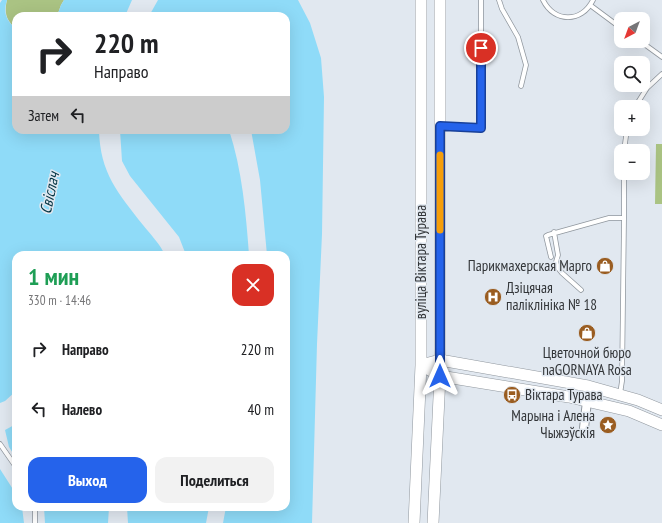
<!DOCTYPE html>
<html lang="ru">
<meta charset="utf-8">
<style>
body{margin:0;font-family:"PT Sans Narrow",sans-serif;background:#f2f2f2;color:#202124;height:100vh;display:flex;flex-direction:column;font-size:15px;white-space:nowrap}
*{box-sizing:border-box;margin:0}
p{font-size:13px;color:#757577}
.icon{flex:none;width:22px;height:22px;fill:none;stroke:currentColor;stroke-width:2;stroke-linecap:round;stroke-linejoin:round}
.map{position:relative;flex:1;overflow:hidden}
.sheet{position:absolute;left:12px;top:251px;width:278px;height:260px;display:flex;flex-direction:column;background:#fff;border-radius:12px;box-shadow:0 4px 16px #0002}
.sheet>*{flex:none}
.top-card{position:absolute;left:12px;top:12px;width:278px;height:122px;border-radius:12px;box-shadow:0 4px 16px #0002;background:#fff;color:#202124;overflow:hidden}
.needle{width:26px;rotate:221deg}
.controls{position:absolute;left:614px;top:12px;display:grid;gap:8px}
.controls a{display:grid;place-items:center;width:36px;height:36px;border-radius:8px;background:#fff;box-shadow:0 4px 16px #0002;font-size:20px}
.pin{position:absolute;display:grid;place-items:center;width:34px;height:34px;color:#fff;margin:-17px;border:2px solid #fff;border-radius:50%;box-shadow:0 1px 4px #0007}
.me{position:absolute;width:44px;margin:-22px;rotate:0deg;stroke-linejoin:round;filter:drop-shadow(0 0 3px #0008)}
.turn{display:flex;align-items:center;gap:14px;height:84px;padding:0 16px;font-size:18px}
.turn .icon{width:52px;height:52px;stroke-width:2.5}
.turn b{display:block;font-size:28px;line-height:34px}
.then{display:flex;align-items:center;height:38px;padding:0 16px;background:#0003;gap:8px;font-size:15px}
.round{display:grid;place-items:center;flex:none;width:42px;height:42px;border-radius:12px;background:#f2f2f2}
.summary{display:flex;align-items:center;justify-content:space-between;height:68px;padding:0 16px}
h1{font-size:24px;font-weight:800;line-height:30px;color:#1e9e55}
.button{display:flex;gap:8px;margin-top:auto;padding:8px 16px}
.button a{flex:1;height:46px;border-radius:12px;background:#2563eb;color:#fff;font-size:16px;font-weight:800;line-height:46px;text-align:center}
.button a+a{background:#f2f2f2;color:#202124}
ul{padding:0;list-style:none}
li{display:flex;align-items:center;gap:12px;height:60px;padding:0 16px}
li div{flex:1}
li b{display:block;font-size:15px}
li em{font-style:normal}
.map>svg:first-child{display:block}
.green{fill:#aac383}
.water{fill:#8fdbf8}
.lines{fill:none;stroke-linecap:round;stroke-linejoin:round}
.lane-casing{stroke:#90979e;stroke-width:5.5}
.street-casing{stroke:#90979e;stroke-width:10}
.secondary-casing{stroke:#90979e;stroke-width:12}
.lane{stroke:#fff;stroke-width:4}
.street{stroke:#fff;stroke-width:8}
.secondary{stroke:#fff;stroke-width:11}
.route-casing{stroke:#184099;stroke-width:10}
.route{stroke:#2563eb;stroke-width:7}
.slow{stroke:#f59e0b;stroke-width:7}
.labels{text-anchor:middle;stroke-width:3;stroke-linejoin:round;paint-order:stroke}
.street-label{font-size:15px;fill:#323538;stroke:#e1e8f0}
.poi-label{font-size:15px;fill:#323538;stroke:#e1e8f0;text-anchor:end}
.water-label{font-size:16px;font-style:italic;fill:#023342;stroke:#e1e8f0}
</style>
<div class="map">
<svg width="662" height="523" viewBox="0 0 662 523">
<rect width="100%" height="100%" fill="#e1e8f0"/>
<path class="green" d="M7,0H64L61,5L57,16H16V29C6,20 4,13 7,0Z
M656,144H662V204H655Z"/>
<path class="water" d="M2,0H7C3,13 6,20 16,29V130H99C100,173 118,193 143,225C151,235 160,244 165,255H16V391L5,401L0,403V3Z
M64,0H132L125,16H57L61,5Z
M158,0H298L310,23L321,58L324,97L322,234L317,344L312,523H223L226,507H286V255H267L260,180L251,130H286V16H149Z
M120,130H229C242,169 246,214 249,255H186L179,237L130,176L122,161Z
M16,424V458L9,447L5,430Z
M0,469L16,494V507H22L24,523H0Z
M44,507H109L108,523H45Z
M127,507H209L206,523H128Z"/>
<g class="lines">
<defs>
<path id="lane" d="M499,0L502,9L518,37L526,65L521,86
M543,0C554,23 582,23 593,0
M590,5L621,28
M640,41L662,57
M635,107L647,88L662,74
M440,126L481,128V0
M624,151L627,129
M624,173V218
M554,232L558,255L556,262L558,268L562,273L581,290
M551,257L546,236L548,235L609,218H624L622,381L620,394
M0,444L16,467
M35,507V523"/>
<path id="street" d="M584,428L587,401"/>
<path id="secondary" d="M421,365L440,376L569,397L629,411L662,425
M421,365L440,360L588,386L638,400L662,410
M414,523L421,365V0
M433,523L440,376V0"/>
</defs>
<use href="#lane" class="lane-casing"/>
<use href="#street" class="street-casing"/>
<use href="#secondary" class="secondary-casing"/>
<use href="#lane" class="lane"/>
<use href="#street" class="street"/>
<use href="#secondary" class="secondary"/>
</g>
<g class="lines">
<defs>
<path id="route" d="M440,376V126L481,128V48"/>
</defs>
<use href="#route" class="route-casing"/>
<use href="#route" class="route"/>
<path class="slow" d="M440,230V155"/>
</g>
<defs>
<symbol id="shop-disc" viewBox="-11 -11 22 22"><circle r="9.5" fill="#9a5d21" stroke="#e1e8f0"/><path d="M-5-2.5h2.3a2.7 3.5 0 0 1 5.4 0H5L5.5 6h-11ZM-1.5-2.5h3a1.5 2.3 0 0 0-3 0Z" fill="#fff"/></symbol>
<symbol id="hospital-disc" viewBox="-11 -11 22 22"><circle r="9.5" fill="#9a5d21" stroke="#e1e8f0"/><path d="M-5-5h3v3.5h4V-5h3V5h-3V1.5h-4V5h-3Z" fill="#fff"/></symbol>
<symbol id="bus-disc" viewBox="-11 -11 22 22"><circle r="9.5" fill="#9a5d21" stroke="#e1e8f0"/><path d="M-5-6H5V4H4V6H2V4H-2V6H-4V4H-5ZM-3.5-4V0h7V-4ZM-3.5 1.2v1.5H-2V1.2ZM2 1.2v1.5H3.5V1.2Z" fill="#fff"/></symbol>
<symbol id="sight-disc" viewBox="-11 -11 22 22"><circle r="9.5" fill="#9a5d21" stroke="#e1e8f0"/><path d="M0-6L1.8-2.2L6-1.7L2.9 1.2L3.7 5.4L0 3.3L-3.7 5.4L-2.9 1.2L-6-1.7L-1.8-2.2Z" fill="#fff"/></symbol>
</defs>
<g fill-rule="evenodd">
<use href="#shop-disc" x="595" y="256" width="20" height="20"/>
<use href="#hospital-disc" x="483" y="287" width="20" height="20"/>
<use href="#shop-disc" x="577" y="323" width="20" height="20"/>
<use href="#bus-disc" x="502" y="385" width="20" height="20"/>
<use href="#sight-disc" x="598" y="415" width="20" height="20"/>
</g>
<g class="labels">
<g class="street-label">
<text transform="translate(421 262) rotate(-90)" y="5">вуліца Віктара Турава</text>
</g>
<g class="poi-label">
<text x="592" y="271">Парикмахерская Марго</text>
<text x="506" y="293" text-anchor="start">Дзіцячая<tspan x="506" dy="17">паліклініка № 18</tspan></text>
<text x="587" y="358" text-anchor="middle">Цветочной бюро<tspan x="587" dy="17">naGORNAYA Rosa</tspan></text>
<text x="525" y="400" text-anchor="start">Віктара Турава</text>
<text x="595" y="421">Марына і Алена<tspan x="595" dy="17">Чыжэўскія</tspan></text>
</g>
<g class="water-label">
<text transform="translate(49 193) rotate(-78)" y="6">Свіслач</text>
</g>
</g>
</svg>
<div class="controls">
<a><svg class="needle" viewBox="-14 -14 28 28"><path d="M0-13l5 13h-10z" fill="#e53935"/><path d="M0 13l5-13h-10z" fill="#757577"/></svg></a>
<a><svg class="icon" aria-label="search" viewBox="0 0 24 24"><circle cx="10" cy="10" r="6"/><path d="M15 15l6 6"/></svg></a>
<a>+</a>
<a>−</a>
</div>
<div class="pin" style="left:481px;top:48px;background:#d93025"><svg class="icon" aria-label="arrive" viewBox="0 0 24 24"><path d="M6 21V4h12l-3 4 3 4H6"/></svg></div>
<svg class="me" style="left:440px;top:376px" viewBox="-20 -20 40 40"><path d="M0-17L14 15 0 8-14 15z" fill="#2563eb" stroke="#fff" stroke-width="4"/></svg>
<div class="top-card">
<div class="turn"><svg class="icon" aria-label="right" viewBox="0 0 24 24"><path d="M7 20v-9h11M14 6l5 5-5 5"/></svg><div><b>220 m</b>Направо</div></div>
<div class="then">Затем<svg class="icon" aria-label="left" viewBox="0 0 24 24"><path d="M17 20v-9H6M10 6l-5 5 5 5"/></svg></div>
</div>
<section class="sheet">
<div class="summary"><div><h1>1 мин</h1><p>330 m · 14:46</p></div><a class="round" style="background:#d93025;color:#fff"><svg class="icon" aria-label="close" viewBox="0 0 24 24"><path d="M6 6l12 12M18 6L6 18"/></svg></a></div>
<ul>
<li><svg class="icon" aria-label="right" viewBox="0 0 24 24"><path d="M7 20v-9h11M14 6l5 5-5 5"/></svg><div><b>Направо</b></div><em>220 m</em></li>
<li><svg class="icon" aria-label="left" viewBox="0 0 24 24"><path d="M17 20v-9H6M10 6l-5 5 5 5"/></svg><div><b>Налево</b></div><em>40 m</em></li>
</ul>
<div class="button"><a>Выход</a><a>Поделиться</a></div>
</section>
</div>
